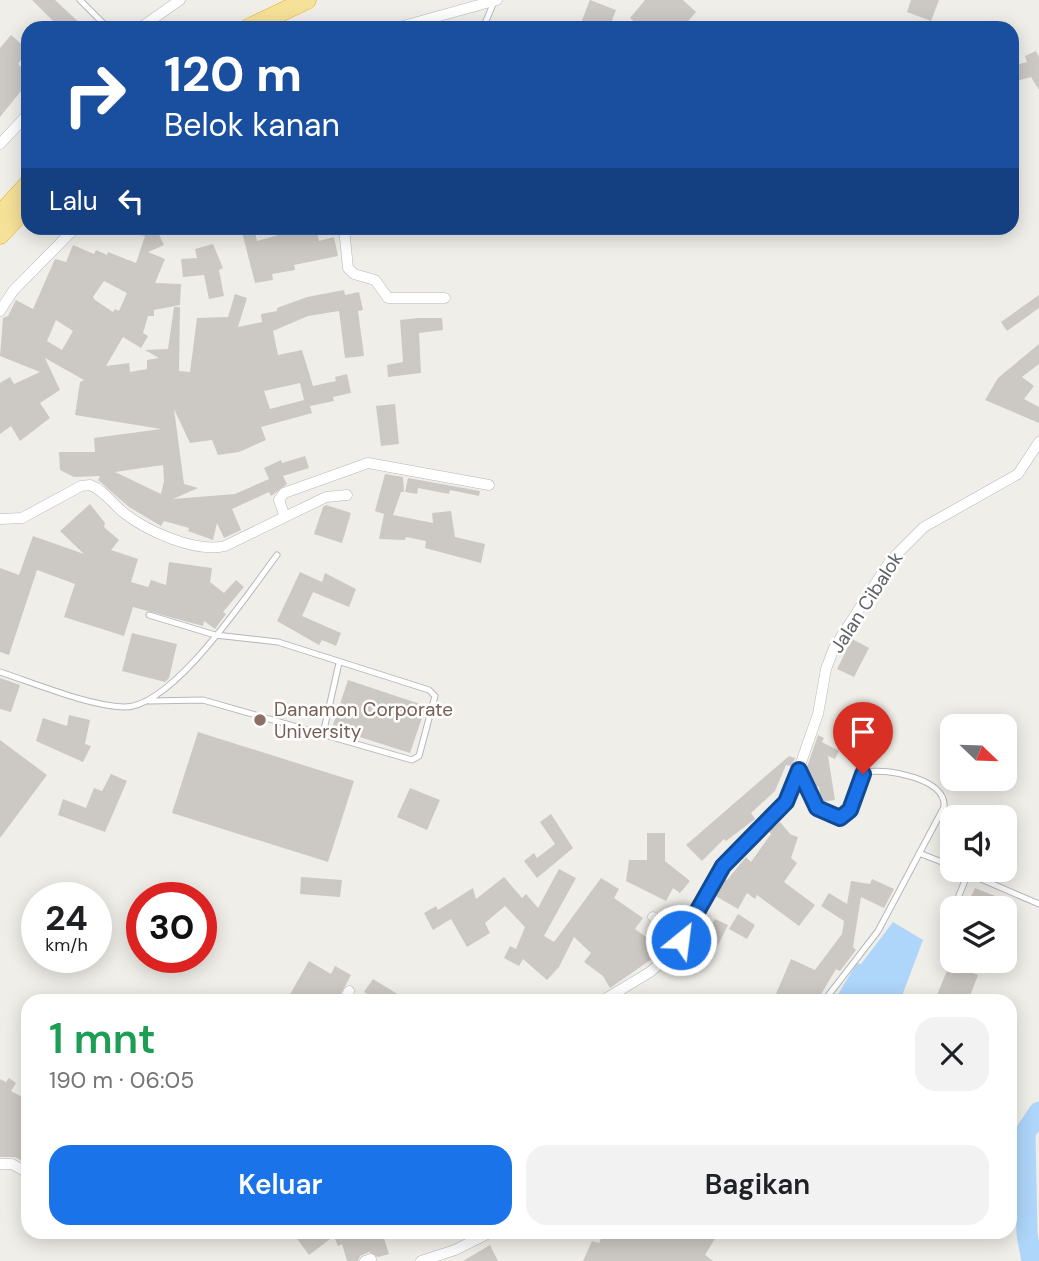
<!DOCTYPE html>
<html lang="id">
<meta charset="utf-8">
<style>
body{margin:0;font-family:"DM Sans",sans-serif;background:#f2f2f2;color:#202124;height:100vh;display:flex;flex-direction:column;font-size:26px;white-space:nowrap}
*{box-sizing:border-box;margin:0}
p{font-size:23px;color:#757577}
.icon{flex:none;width:38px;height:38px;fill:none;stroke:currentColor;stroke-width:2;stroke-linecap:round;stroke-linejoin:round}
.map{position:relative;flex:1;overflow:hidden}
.drawer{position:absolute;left:21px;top:994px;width:996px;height:245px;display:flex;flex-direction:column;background:#fff;border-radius:21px;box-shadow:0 4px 18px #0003}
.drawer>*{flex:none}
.guide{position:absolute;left:21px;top:21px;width:998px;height:214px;border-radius:21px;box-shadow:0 4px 18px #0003;background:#1a4fa0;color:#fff;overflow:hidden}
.needle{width:46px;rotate:113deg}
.controls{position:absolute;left:940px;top:714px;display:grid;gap:14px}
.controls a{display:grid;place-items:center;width:77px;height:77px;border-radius:14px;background:#fff;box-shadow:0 4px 18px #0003;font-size:35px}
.speed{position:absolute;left:21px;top:882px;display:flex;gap:14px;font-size:35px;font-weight:700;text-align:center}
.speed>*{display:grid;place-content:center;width:91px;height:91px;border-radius:50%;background:#fff;box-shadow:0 4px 18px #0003;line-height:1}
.speed small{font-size:18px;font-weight:400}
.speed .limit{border:10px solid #d22;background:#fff;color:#111}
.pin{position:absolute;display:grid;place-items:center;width:60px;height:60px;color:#fff;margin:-72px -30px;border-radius:50% 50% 50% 0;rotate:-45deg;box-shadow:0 0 7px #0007}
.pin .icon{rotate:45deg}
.me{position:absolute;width:77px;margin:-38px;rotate:29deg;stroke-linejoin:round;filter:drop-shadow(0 0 5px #0008)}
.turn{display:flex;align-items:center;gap:24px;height:147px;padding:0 28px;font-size:32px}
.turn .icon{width:91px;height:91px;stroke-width:2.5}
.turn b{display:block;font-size:49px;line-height:60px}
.then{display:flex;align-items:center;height:66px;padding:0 28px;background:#0003;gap:14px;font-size:26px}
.round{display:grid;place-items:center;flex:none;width:74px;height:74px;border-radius:21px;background:#f2f2f2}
.summary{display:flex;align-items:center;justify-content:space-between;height:119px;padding:0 28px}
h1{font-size:42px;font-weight:600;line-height:52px;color:#1e9e55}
.button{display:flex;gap:14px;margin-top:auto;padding:14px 28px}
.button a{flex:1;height:80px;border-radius:21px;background:#1a73e8;color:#fff;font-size:28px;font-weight:600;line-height:80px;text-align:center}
.button a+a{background:#f2f2f2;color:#202124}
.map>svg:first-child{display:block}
.water{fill:#aed6fa}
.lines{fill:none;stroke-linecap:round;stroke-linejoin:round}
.river{stroke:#aed6fa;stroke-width:21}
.building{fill:#ccc9c4;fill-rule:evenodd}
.lane-casing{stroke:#b5b7bb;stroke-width:7}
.street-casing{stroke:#b5b7bb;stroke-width:11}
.highway-casing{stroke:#e8ab0f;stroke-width:19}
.lane{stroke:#fff;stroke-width:5}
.street{stroke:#fff;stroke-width:10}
.highway{stroke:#f6e198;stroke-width:18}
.route-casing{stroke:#114b97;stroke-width:18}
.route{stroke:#1a73e8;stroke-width:12}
.education-dot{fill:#8d6e63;stroke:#fff;stroke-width:2.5}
.labels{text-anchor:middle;stroke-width:5;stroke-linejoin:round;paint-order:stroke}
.street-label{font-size:19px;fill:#5f6267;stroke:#fff}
.education-label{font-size:19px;fill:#785e54;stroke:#fff;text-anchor:start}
</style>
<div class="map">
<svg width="1039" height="1261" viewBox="0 0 1039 1261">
<rect width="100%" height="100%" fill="#f0eee8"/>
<path class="water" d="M893,922L923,940L900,1001H834L857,963L861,964Z"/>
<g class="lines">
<path class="river" d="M1032,1261L1027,1234L1025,1133L1039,1112"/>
</g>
<path class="building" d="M32,0H55L85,28H60Z
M590,0L616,10L609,28H579Z
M645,0H683L696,12L682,28H642L630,18Z
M911,0H939L931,21L907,12Z
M11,35L28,50L18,64L28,73V98L21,91L0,117V48Z
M1036,51L1039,57V90L1031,77L1012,82V66L1027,62L1025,56Z
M149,228H156L164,245L148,252L165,259L155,283L181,284L180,305L154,310V316H148L143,333L148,336L141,348L123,337L106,366L129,363L130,372L147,369V360L159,358L145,350L168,349L174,307H180L179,371L190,372L197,318L228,317L235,294L247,298L238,327L262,322L261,314L277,311V308L307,297L344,290L345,295L359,292L363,310L358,311L364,356L345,358L339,311L308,316L273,331L278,355L302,350L313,386L336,381L335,377L347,374L351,393L333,397L334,401L310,406L312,413L261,427L266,440L239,452L218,455L212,440L190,443L174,409L184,484L198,488L173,499L235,494L269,479L264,468L281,460L282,463L305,456L309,468L283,476L287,484L274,494L271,496L269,492L232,509L241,530L224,538L217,523L213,540L188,531L189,528L164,521L161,526L129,507L98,480L100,476L74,477L60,470L59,452H95L94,438L161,429L75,415L80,382L84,380L45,358L60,390L40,403L50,418L20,441L11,426L0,434V383L10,377L14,384L40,372L0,356L3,318L8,316L16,300L33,309L55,259L66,262L73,245L94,254L96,250L107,255L108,252L136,263L145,236L135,234ZM104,281L127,293L119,311L115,309L113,312L95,300L93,297ZM56,320L73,331L62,350L47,341ZM300,383L304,400L270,409L264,391ZM163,465L164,481L161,494L115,472Z
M241,228H254L257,241L303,228H316L319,241L334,237L338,256L294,265L295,270L272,274L273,280L255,283Z
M213,244L223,268L219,270L224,296L209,299L204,275L183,277L181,259L197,258L195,249Z
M1039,295V308L1007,331L1001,322Z
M418,318H442L443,330L419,333L421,373L388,377L387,365L403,362L400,320Z
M1039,344V364L1022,377L1034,386L1024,399L1039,407V423L985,400L998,378Z
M395,404L399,444L381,446L376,406Z
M385,474L403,477L404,492H401L393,515L433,523L432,513L451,511L455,537L485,544L481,563L425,548L426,541L406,537L405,540L379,539L384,514L375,511Z
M408,478L480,491L479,496L450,490L449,494L418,488L417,494L405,492Z
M90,504L105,523L104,527L119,540L111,550L138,559L131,582L148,587L151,580L166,585L169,562L212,568L210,582L224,593L236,580L244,587L223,612L226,614L215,629L204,621L203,626L133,607L124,636L64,617L75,584L37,570L9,655L0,652V568L19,575L33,536L84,554L60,531Z
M326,505L351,513L342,543L314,534L323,507Z
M300,572L322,582L325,573L356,589L349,607L313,592L302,616L341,633L336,646L322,640L319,645L277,621Z
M132,633L177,644L169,678L165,682L122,671Z
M852,639L869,648L854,677L837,669Z
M0,678L20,685L11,712L0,709Z
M348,680L426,706L410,753L332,728Z
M69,715L90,720L85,744L91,746L83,762L36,741L43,718L67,726Z
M198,732L354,781L328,862L172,813Z
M818,735L824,738L822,742L839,751L835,759L828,756L835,800L821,802L819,787L812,785L808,776L810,771L806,770Z
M0,740L47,775L0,838Z
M789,756L795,758L792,766L786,765L775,791L751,813L755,819L726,841L724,839L702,861L686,845Z
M111,774L127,781L105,832L58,815L63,799L86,808L94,788L102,791Z
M410,788L440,800L427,830L397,817Z
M551,814L573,848L537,878L524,861L534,853L537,858L555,844L540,822Z
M780,822L790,834L798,837L791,858L797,863L784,882L815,905L799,926L757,895L755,899L747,893L738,909L714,895L724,879L727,880L746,857L751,862L771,834L769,831Z
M647,833H665V861L690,881L680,893L673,888L666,901L626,881L629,860H647Z
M559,869L576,878L544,936L554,942L601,878L619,889L614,898L643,918L635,929L663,949L659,954L610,988L603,976L584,962L591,953L574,937L559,967L547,980L523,959L519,966L504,958L510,946L516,949L525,927L505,906L485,923L490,933L467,947L451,919L433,930L424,913L436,906L438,910L473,888L476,899L504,877L522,898L526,894L538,908Z
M301,877L342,880L340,897L300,894Z
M872,879L894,889L884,908L861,897L853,947L856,950L840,971L836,969L817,1001H804L796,996L794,1001H773L791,959L815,970L842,934L844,921L821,906L829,893L847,904L851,881L870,884Z
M975,888L1000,898L996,908H966Z
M738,914L755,925L747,939L729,929Z
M715,919L728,925L712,957L697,949Z
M309,961L331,974L335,966L351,975L337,1001H298L289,996Z
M950,964L978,975L968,1001H944L936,997Z
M373,979L409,1001H378L364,992Z
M9,1078L16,1083L11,1091L28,1100V1164L15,1157H0V1079L6,1082Z
M292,1232H382L389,1254L378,1257L369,1252L360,1256L358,1261H347L342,1244L338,1246L334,1236L309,1255Z
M604,1232H719L705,1255L713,1261H583L592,1241L599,1243Z
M490,1245L498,1261H463Z"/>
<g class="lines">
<defs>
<path id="lane" d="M80,0L108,28
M483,28L494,2
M0,672C34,683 89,706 124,707C173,708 248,593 277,555
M149,701L203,700L412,760L419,756L435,696L429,690L278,642L215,635L149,615
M323,734L339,663
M799,770L817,808L840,818L848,814L856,784L866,772C888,768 947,779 944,807L878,931L824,1001
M919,853L952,866
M960,870L1039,904
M954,908L968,873
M944,943L952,915"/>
<path id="street" d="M140,28L180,0
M396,28L497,0
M0,144L28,114
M344,228L348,268L354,274L375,280L388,298H445
M0,311L13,291L75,228
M285,517L279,500L284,493L368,463L489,485
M0,519L22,518L81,486L90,485C104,490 113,504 124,513C147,531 195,553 225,546L326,497L347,495
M653,917L685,934
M344,1001L349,991
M602,1001L650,972L670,955L726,861L789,797L818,714L826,669L834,648L890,561L924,527L1018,474L1039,442
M0,1164H12L28,1173
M365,1261L371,1259
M421,1261L455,1250L491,1232"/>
<path id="highway" d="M248,28L307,0
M0,215L28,184
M0,235L28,205"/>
</defs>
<use href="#lane" class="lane-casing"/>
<use href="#street" class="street-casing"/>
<use href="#highway" class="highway-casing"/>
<use href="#lane" class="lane"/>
<use href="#street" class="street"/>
<use href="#highway" class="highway"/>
</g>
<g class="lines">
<defs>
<path id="route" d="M681,940L723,866L786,802L799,770L817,808L840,818L850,810L863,774"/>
</defs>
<use href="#route" class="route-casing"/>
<use href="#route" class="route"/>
</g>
<circle class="education-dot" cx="260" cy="720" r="7"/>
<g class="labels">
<g class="street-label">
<text transform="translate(866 602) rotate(-57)" y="7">Jalan Cibalok</text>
</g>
<g class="education-label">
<text x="274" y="716">Danamon Corporate<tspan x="274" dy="22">University</tspan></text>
</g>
</g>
</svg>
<div class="controls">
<a><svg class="needle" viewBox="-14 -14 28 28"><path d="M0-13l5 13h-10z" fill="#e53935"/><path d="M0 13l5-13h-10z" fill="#757577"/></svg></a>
<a><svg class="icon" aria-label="sound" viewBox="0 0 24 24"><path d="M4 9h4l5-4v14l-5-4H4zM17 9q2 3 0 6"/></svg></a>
<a><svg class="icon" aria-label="layers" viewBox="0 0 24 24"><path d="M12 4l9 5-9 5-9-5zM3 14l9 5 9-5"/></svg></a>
</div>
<div class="speed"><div>24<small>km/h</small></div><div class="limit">30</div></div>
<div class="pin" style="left:863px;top:774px;background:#d93025"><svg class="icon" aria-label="arrive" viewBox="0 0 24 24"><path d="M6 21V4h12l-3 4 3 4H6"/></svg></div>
<svg class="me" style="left:681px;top:940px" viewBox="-20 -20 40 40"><circle r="17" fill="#1a73e8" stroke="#fff" stroke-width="3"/><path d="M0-11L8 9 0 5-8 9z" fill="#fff"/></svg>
<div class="guide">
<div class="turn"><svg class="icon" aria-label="right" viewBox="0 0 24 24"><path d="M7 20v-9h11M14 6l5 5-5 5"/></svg><div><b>120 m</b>Belok kanan</div></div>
<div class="then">Lalu<svg class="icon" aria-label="left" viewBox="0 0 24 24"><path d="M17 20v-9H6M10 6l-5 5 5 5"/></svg></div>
</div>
<section class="drawer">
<div class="summary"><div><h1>1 mnt</h1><p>190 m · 06:05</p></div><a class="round"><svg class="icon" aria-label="close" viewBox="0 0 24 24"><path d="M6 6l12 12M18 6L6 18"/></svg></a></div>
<div class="button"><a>Keluar</a><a>Bagikan</a></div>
</section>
</div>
